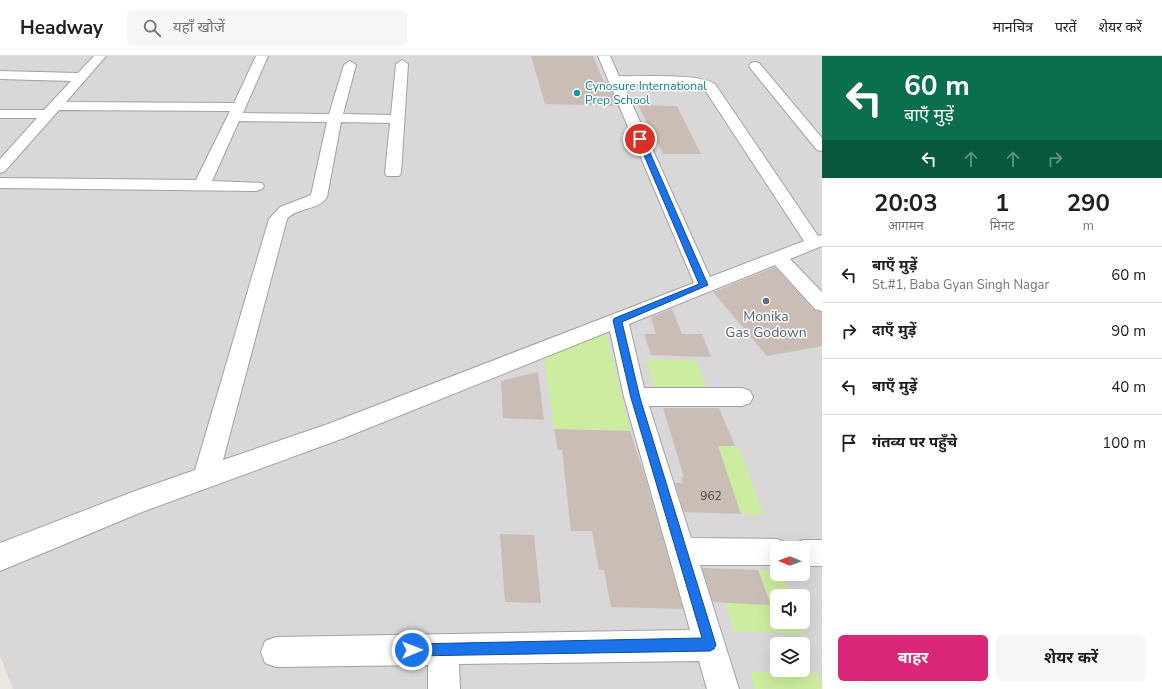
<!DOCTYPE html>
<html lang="hi">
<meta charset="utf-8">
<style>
body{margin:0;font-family:"Nunito Sans","Noto Sans Devanagari",sans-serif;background:#f6f6f6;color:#202124;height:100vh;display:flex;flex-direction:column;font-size:15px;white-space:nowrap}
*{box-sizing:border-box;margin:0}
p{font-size:13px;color:#757577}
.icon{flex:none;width:22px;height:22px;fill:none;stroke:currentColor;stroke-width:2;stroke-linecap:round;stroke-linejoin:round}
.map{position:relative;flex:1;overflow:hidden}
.drawer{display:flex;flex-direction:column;background:#fff;width:340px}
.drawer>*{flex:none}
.hud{background:#0b6e4f;color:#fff;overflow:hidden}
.needle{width:26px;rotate:271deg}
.fabs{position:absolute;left:770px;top:485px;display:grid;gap:8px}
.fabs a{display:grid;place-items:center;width:40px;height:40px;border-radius:6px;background:#fff;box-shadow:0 4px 16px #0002;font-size:20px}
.pin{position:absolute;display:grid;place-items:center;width:34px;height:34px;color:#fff;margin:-17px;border:2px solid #fff;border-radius:50%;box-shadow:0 1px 4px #0007}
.me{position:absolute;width:44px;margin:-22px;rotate:89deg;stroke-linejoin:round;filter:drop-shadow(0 0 3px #0008)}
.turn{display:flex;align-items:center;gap:14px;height:84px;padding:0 16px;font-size:18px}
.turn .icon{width:52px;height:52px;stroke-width:2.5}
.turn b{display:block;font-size:28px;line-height:34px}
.lanes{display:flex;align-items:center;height:38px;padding:0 16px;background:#0003;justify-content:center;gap:20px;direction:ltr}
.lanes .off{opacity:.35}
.eta{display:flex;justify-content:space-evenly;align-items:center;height:68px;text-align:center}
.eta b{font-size:24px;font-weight:700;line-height:28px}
.button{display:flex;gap:8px;margin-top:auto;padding:8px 16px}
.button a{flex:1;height:46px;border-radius:6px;background:#db2777;color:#fff;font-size:16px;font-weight:700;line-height:46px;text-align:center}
.button a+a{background:#f6f6f6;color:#202124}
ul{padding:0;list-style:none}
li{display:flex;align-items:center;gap:12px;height:56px;padding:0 16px;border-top:1px solid #e0e0e0}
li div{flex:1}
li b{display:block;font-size:15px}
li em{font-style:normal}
header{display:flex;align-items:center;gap:24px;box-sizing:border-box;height:56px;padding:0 20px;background:#fff;border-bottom:1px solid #e0e0e0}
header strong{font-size:19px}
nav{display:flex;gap:22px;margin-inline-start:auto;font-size:14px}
.search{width:280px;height:36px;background:#f6f6f6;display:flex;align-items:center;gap:10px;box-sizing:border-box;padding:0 14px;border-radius:6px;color:#757577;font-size:15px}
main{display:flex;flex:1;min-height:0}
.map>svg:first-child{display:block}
.residential{fill:#d9d7d8;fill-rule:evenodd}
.grass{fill:#cced9f}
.building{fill:#c9bdb5}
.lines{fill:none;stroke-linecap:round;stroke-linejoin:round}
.minor-casing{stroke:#a2a2a2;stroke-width:2}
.minor{fill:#fff;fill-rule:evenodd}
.route{fill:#1a73e8;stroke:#114b97}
.culture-dot{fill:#0f9aa8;stroke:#fff;stroke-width:1.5}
.service-dot{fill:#5c6f8a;stroke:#fff;stroke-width:1.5}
.labels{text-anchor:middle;stroke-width:3;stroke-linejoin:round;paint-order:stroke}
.far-culture-label{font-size:12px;fill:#0d838f;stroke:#fff;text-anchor:start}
.number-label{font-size:12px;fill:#464442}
.service-label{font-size:14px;fill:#4e5e75;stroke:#fff}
</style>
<header>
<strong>Headway</strong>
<div class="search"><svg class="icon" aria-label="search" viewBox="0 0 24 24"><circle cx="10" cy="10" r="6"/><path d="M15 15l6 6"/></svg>यहाँ खोजें</div>
<nav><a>मानचित्र</a><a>परतें</a><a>शेयर करें</a></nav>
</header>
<main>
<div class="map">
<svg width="822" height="633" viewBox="0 0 822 633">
<rect width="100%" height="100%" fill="#eee7df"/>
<path class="residential" d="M0,0H822V633H13L0,600ZM777,492H803V518H777ZM777,540H803V566H777ZM777,588H803V614H777Z"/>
<path class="grass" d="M606,277L630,375L554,373L544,302Z
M646,303L696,304L708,335L655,334Z
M718,390L739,391L764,459L741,458Z
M758,514L777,515V518H782L791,540H777V566H800L805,578L733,575L726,547L770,549Z
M750,616L818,617L822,627V633H755Z"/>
<path class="building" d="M531,0H593L604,26H608L617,50L545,48Z
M638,49L677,50L701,98H663Z
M775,211L814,254L822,256V290L767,300L713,236Z
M672,253L682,278H702L711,301L651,299L644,278H656L651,261Z
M538,316L544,364L503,362L501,325Z
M663,352H719L735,390H718L741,458L684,456L675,427H683L681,421H684Z
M554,373L630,375L647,427L683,553L611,551L604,514H599L592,475H571L562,394H558Z
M500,478L534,479L541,547L505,546Z
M702,512L758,514L771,549L713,546Z"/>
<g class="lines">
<defs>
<path id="minor" d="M94,0H106L66,46L234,47L256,0H268L243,57L329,58L344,9L350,5L356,9L343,58L391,59L396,8L402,4L408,8L401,117L399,120H387L385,117L390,67L341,66L327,141C318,155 297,151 287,163L223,404L328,368L694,227L598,0H610L619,20C641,21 698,17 715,28L818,180L822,179V190L790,203L822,236V255L815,253L775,209L629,268L644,332H742L750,335L753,341L750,347L742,350H649L691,482L777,483L787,487L789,492H777V509H700L739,633H707L699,605L459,608L460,633H428V609L276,611L265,607L261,596L265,585L276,581L690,574L624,341L610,275L344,382L142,456L0,515V487L135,435L195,414L269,163L280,151L311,139L327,66L239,65L212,125L262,127L264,130L262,133L256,135L0,132V122L196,124L230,55L59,54L5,115L0,117V103L37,62H0V54H44L71,25L0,23V15L78,17ZM623,28L693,30L701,31L705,34L804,185L710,221Z
M755,6L759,7L822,82V95L817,94L751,13L749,10L751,7Z
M803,484H822V510H803V492H791L793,488Z"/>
</defs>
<use href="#minor" class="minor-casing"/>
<use href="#minor" class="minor"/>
</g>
<path class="route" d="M640,81L644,83L708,229L622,266L640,342L716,589L714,593L710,595L412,600L408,599L406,594L408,590L412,588L702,582L631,342L613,264L615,262L699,228L637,83Z"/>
<circle class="culture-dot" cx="577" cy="37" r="4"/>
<circle class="service-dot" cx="766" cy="245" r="4"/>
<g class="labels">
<g class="far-culture-label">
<text x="585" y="34">Cynosure International<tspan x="585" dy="14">Prep School</tspan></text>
</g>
<g class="number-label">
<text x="711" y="444">962</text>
</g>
<g class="service-label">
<text x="766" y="265">Monika<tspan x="766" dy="16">Gas Godown</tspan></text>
</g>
</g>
</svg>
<div class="fabs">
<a><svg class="needle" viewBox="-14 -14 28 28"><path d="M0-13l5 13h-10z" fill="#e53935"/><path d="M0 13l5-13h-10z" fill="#757577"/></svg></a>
<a><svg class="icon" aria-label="sound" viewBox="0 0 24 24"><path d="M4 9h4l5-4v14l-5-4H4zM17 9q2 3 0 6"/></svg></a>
<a><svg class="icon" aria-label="layers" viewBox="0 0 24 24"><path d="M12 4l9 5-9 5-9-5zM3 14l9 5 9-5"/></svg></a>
</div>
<div class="pin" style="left:640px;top:83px;background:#d93025"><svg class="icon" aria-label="arrive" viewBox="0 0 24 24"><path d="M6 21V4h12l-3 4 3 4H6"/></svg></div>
<svg class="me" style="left:412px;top:594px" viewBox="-20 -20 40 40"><circle r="17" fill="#1a73e8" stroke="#fff" stroke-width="3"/><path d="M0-11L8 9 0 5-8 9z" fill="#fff"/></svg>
</div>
<section class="drawer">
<div class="hud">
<div class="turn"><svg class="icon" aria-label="left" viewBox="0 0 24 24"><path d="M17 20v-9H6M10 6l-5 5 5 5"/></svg><div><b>60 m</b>बाएँ मुड़ें</div></div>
<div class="lanes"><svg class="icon" aria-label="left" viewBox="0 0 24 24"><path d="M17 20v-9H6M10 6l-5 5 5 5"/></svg><svg class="icon off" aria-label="ahead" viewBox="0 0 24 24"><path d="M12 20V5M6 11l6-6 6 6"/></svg><svg class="icon off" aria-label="ahead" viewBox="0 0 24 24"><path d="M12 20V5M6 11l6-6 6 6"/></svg><svg class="icon off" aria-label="right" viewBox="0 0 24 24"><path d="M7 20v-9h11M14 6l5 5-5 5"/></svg></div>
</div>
<div class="eta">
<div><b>20:03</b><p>आगमन</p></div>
<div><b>1</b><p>मिनट</p></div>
<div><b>290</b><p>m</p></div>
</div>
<ul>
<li><svg class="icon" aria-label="left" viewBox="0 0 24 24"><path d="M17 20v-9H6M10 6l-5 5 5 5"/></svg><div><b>बाएँ मुड़ें</b><p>St.#1, Baba Gyan Singh Nagar</p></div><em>60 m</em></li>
<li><svg class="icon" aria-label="right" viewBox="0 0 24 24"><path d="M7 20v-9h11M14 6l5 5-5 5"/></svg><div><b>दाएँ मुड़ें</b></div><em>90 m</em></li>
<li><svg class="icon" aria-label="left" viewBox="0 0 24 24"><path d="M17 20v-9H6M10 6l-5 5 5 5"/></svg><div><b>बाएँ मुड़ें</b></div><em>40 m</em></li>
<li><svg class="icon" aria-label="arrive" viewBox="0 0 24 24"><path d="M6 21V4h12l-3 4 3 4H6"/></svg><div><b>गंतव्य पर पहुँचे</b></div><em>100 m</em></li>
</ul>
<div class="button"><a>बाहर</a><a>शेयर करें</a></div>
</section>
</main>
